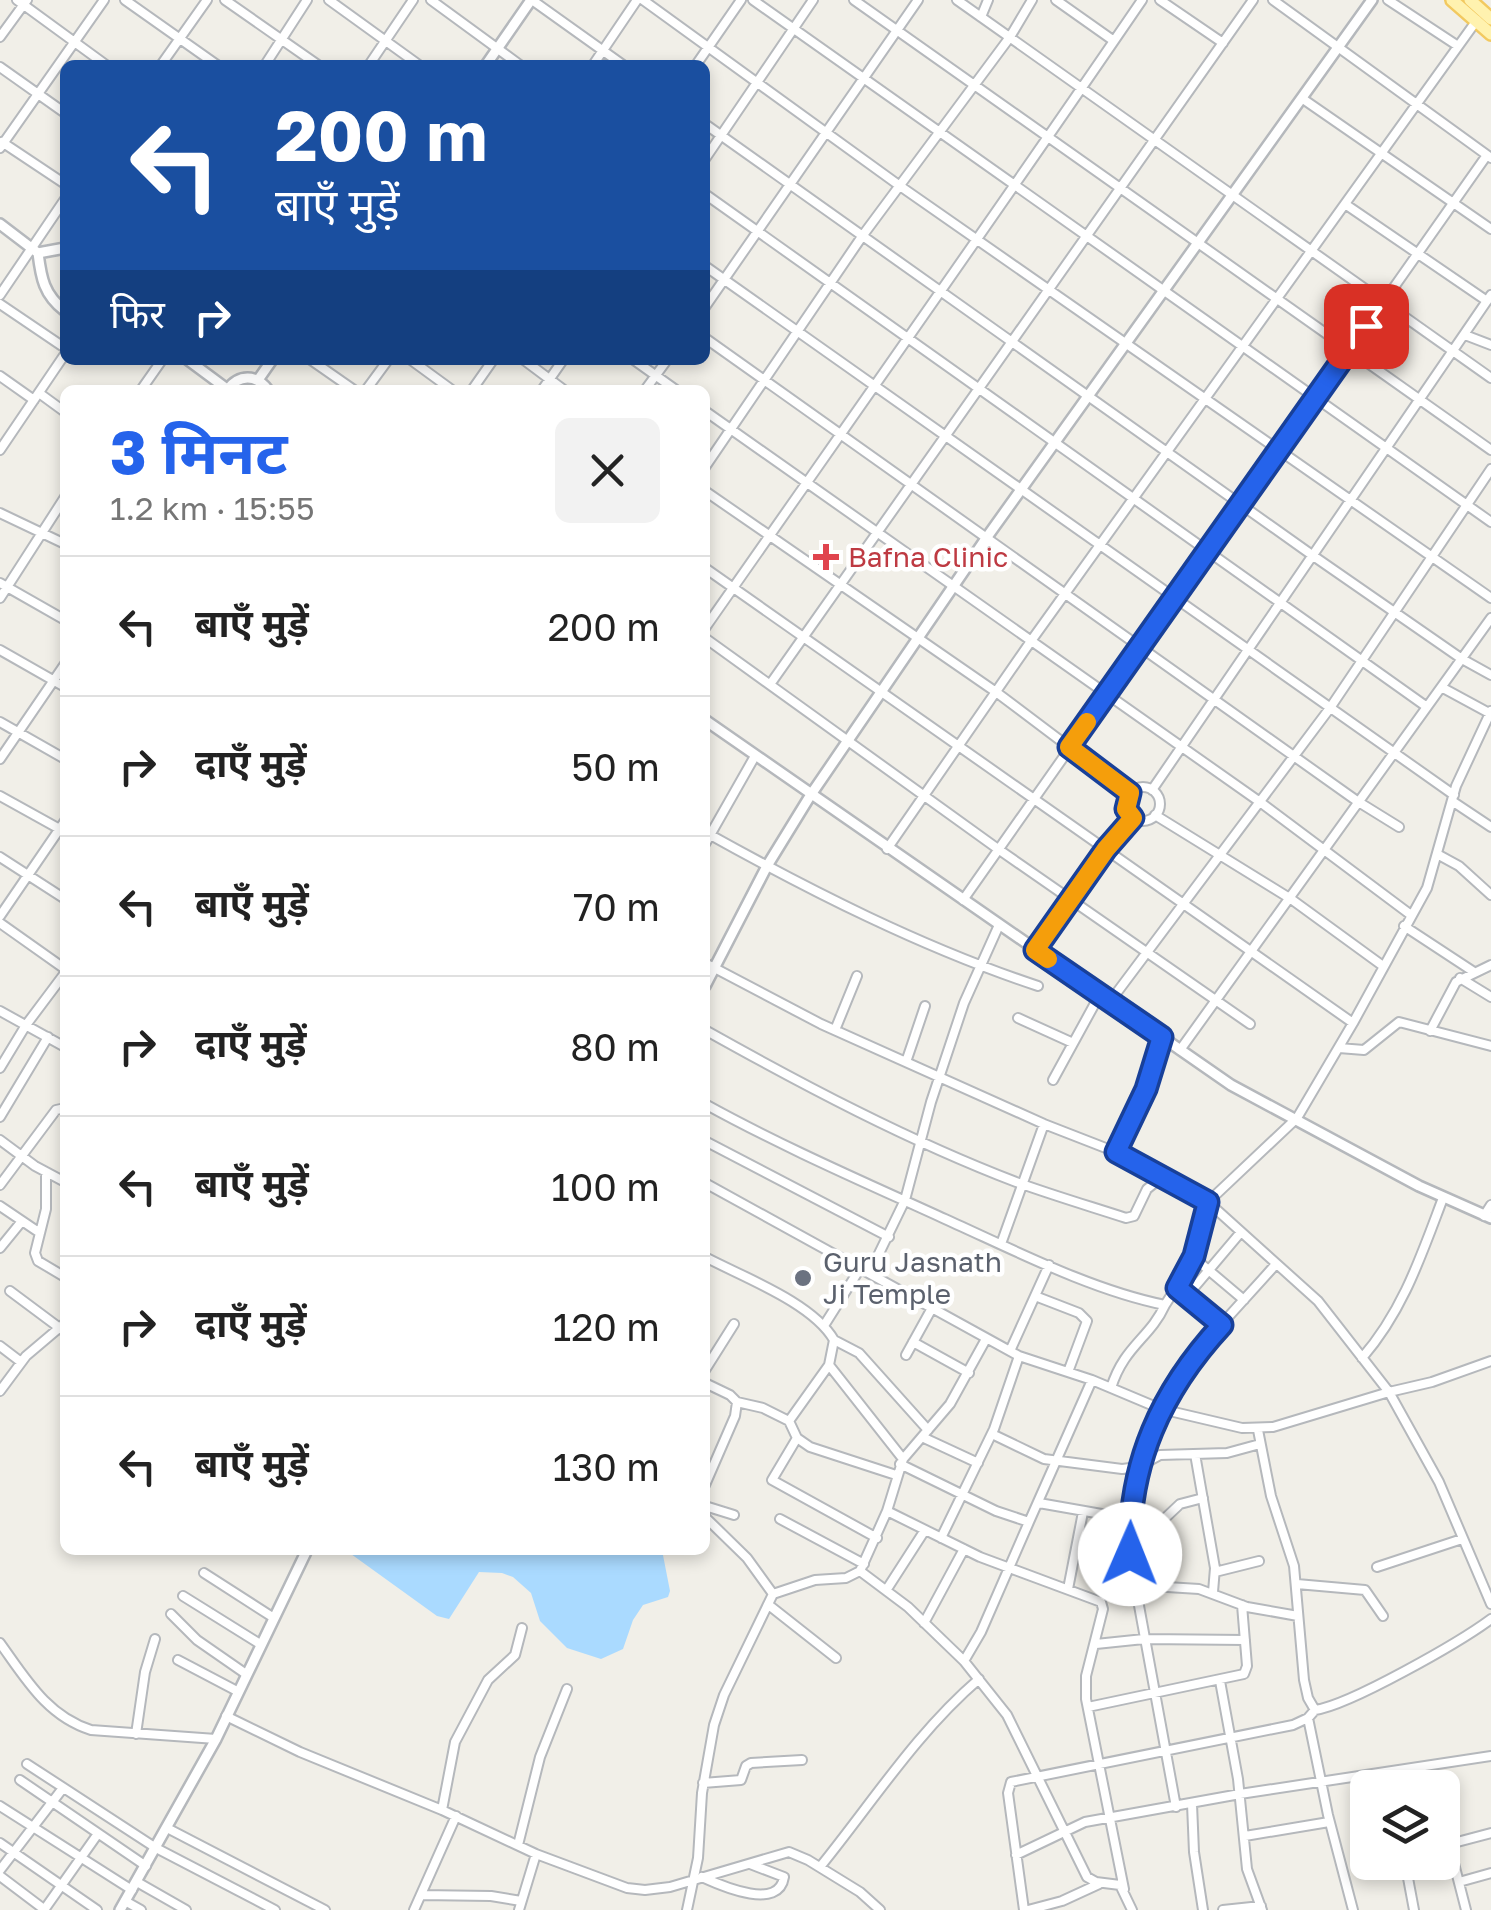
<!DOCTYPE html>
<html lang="hi">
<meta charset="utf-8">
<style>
body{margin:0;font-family:"Golos Text","Noto Sans Devanagari",sans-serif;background:#f2f2f2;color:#222;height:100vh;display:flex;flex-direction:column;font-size:38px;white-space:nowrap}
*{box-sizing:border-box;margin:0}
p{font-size:32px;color:#767676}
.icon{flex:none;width:55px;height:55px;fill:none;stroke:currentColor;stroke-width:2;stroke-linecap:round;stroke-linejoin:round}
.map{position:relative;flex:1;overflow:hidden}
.panel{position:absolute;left:60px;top:385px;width:650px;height:1170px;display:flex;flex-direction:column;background:#fff;border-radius:15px;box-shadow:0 5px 15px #0003}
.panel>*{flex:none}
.top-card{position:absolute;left:60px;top:60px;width:650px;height:305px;border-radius:15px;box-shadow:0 5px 15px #0003;background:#1a4fa0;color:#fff;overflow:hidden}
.controls{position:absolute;left:1350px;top:1770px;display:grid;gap:20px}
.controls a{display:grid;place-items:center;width:110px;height:110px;border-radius:15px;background:#fff;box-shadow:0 5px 15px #0003;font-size:50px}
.pin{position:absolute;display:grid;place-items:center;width:85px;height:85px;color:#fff;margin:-42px;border-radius:20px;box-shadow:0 5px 15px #0006}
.me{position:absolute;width:110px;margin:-55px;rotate:1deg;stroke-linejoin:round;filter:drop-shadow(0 0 8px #0008)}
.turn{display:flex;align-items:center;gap:35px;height:210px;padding:0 50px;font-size:45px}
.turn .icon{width:130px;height:130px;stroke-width:2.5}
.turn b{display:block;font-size:70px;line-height:85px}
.then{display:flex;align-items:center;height:95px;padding:0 50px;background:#0003;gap:20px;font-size:38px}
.round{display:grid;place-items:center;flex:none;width:105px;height:105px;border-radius:15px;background:#f2f2f2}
.overview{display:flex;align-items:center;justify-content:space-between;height:170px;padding:0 50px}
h1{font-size:60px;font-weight:700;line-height:75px;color:#2563eb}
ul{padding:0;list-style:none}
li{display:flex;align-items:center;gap:30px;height:140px;padding:0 50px;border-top:2px solid #e0e0e0}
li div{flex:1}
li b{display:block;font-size:38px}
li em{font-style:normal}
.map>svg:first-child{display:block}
.water{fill:#aadaff}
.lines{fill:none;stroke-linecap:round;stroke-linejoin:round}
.minor-casing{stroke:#b5b8bc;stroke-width:12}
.tertiary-casing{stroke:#b5b8bc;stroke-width:14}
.primary-casing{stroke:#f2c960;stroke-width:16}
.minor{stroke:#fff;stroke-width:8}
.tertiary{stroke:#fff;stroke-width:9}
.primary{stroke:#fff2af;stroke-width:11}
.route-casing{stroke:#184099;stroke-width:25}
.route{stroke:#2563eb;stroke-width:18}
.slow{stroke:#f59e0b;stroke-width:18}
.health-dot{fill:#e0444e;stroke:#fff;stroke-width:4}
.worship-dot{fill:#6b7280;stroke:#fff;stroke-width:4}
.labels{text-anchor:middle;stroke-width:9;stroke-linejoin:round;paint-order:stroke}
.health-label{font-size:28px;fill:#be3a42;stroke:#fff;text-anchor:start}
.worship-label{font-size:28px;fill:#5b616d;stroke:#fff;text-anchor:start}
</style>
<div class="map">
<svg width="1491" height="1910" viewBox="0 0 1491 1910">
<rect width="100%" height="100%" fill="#f1efe8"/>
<path class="water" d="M350,1550H662L670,1591L668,1597L643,1605L633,1620L623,1649L601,1659L567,1648L540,1621L531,1593L513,1577L502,1573L479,1572L449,1619L437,1616L351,1554Z"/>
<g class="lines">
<defs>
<path id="minor" d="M17,0L106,65
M125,0L217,65
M225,0L318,65
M329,0L419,65
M431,0L520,65
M532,0L623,65
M643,0L900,186L1491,598
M753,0L1491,522
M854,0L1491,450
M957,0L1491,378
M1056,0L1114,41
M1160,0L1223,43
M1273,0L1491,158
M1388,0L1458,46
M981,17L988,0
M0,37L27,0
M161,65L207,0
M265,65L307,0
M369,65L413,0
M593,65L637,0
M696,65L741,0
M0,67L65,113
M1303,99L1491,229
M705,124L1312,555L1462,659L1491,675
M2,142L65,184
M0,148L104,0
M705,159L813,0
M705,194L1427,707
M1345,204L1487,301
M705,266L1454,795
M0,295L65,199
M0,304L65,348
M705,307L918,0
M1465,335L1491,345
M705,338L1357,801L1399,827
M311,360L354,390
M411,360L452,390
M524,360L564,390
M634,360L676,390
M0,376L34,400
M141,390L162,360
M366,390L388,360
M472,390L493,360
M542,390L563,360
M645,390L667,360
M39,393L65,412
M705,411L1260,802L1411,915
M0,450L65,354
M705,467L863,235L1010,37L1032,0
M705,491L996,692L1130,793
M0,513L65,544
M705,568L1353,1023
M0,583L65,620
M0,598L65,497
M705,628C851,419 998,211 1142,0
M705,638L998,849L1250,1024
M0,650L65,687
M771,683L1253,0
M1443,688L1491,714
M0,722L65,759
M0,759L65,664
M1126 804a17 17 0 1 1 34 0a17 17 0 1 1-34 0Z
M1152,790L1491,295
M0,796L65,832
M1452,801L1491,827
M1155,815L1291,899L1383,966
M705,832C811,891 923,948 1038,986
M705,844L755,756
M887,849L1031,641L1477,20
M1437,854L1459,866L1491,895
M0,857L65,899
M963,900L1487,155
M0,916L65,821
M0,923L65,969
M1404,926L1474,972
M1035,950L1107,849L1133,818
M705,963L821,1024L1044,1124L1116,1152L1208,1202L1318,1301L1389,1392L1439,1482L1491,1604
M1460,978L1491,997
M1109,1003L1330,708L1491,469
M0,1011L65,1047
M1018,1018L1073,1043
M705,1030C805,1086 909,1141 1016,1182C1052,1195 1089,1206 1126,1218L1134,1216L1147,1189L1162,1177
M835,1030L857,976
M1430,1031L1456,982L1491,965
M1339,1048L1364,1050L1399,1022L1491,1046
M1180,1050L1491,618
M906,1062L925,1006
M0,1068L26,1025L65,973
M1053,1080L1099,996
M705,1104C783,1147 864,1182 945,1219C1014,1250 1091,1290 1165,1305L1191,1264L1208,1202L1297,1118L1353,1023L1427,888L1456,786L1491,711
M0,1117L48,1037
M0,1140L35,1166L65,1182
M705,1141L889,1237
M1116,1152L1146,1089L1162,1037
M46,1173V1209L35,1253L38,1261L65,1277
M705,1183L1019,1356L1092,1380L1161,1409L1242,1428L1273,1427L1389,1392L1432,1382L1491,1361
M0,1185L56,1110L65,1108
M0,1206L40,1233
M1484,1216L1491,1205
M1001,1244L1044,1124
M0,1248L22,1221
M705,1257C743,1277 813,1303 834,1340L829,1365L789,1421
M1193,1257L1244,1300
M870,1272L905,1200L931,1102L964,1003L999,925
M10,1291L65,1332
M1184,1294L1222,1325
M1035,1296L1079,1313L1087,1321L1068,1372
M1187,1296L1241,1232
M825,1324L861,1267
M834,1340L859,1353L928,1430
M913,1342L969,1373
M0,1346L21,1362
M1010,1351L1049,1265
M906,1355L932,1308
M1362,1358C1403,1311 1421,1256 1443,1198
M829,1365L903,1459
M705,1370L734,1324
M705,1383L730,1395L737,1402L735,1416L705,1485
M1111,1388C1124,1346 1150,1338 1165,1305
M0,1391L26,1356L65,1323
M737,1402L763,1408L789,1421L797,1438L810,1447L896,1475
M1258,1430L1271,1496L1294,1566L1304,1680L1308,1698L1315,1710C1350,1705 1460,1642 1491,1619
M992,1434L1044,1459L1122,1469L1138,1467L1160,1455L1227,1453L1260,1444
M922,1437L978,1463
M797,1438L772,1480L877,1538
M1195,1454L1215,1568L1213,1592
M900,1464L996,1511L1029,1522L1092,1380
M1141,1465C1148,1445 1153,1424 1162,1406C1191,1352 1236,1310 1276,1264
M1138,1467L1131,1505V1562L1176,1807
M1039,1503L1130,1519L1162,1521L1180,1504L1203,1498
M705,1506L734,1515
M887,1511L980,1557L1101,1602L1103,1609L1086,1676V1699L1124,1889
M780,1519L864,1564
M941,1538L994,1429L1019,1356
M1377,1567L1462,1539
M860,1571L908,1607L964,1661L1007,1715L1087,1877L1096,1882L1120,1885L1132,1910
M1215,1572L1259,1561
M204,1573L274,1618
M1297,1584L1365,1590L1383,1616
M1135,1585L1199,1589L1247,1607L1298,1616
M887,1589L925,1530
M1068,1589L1083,1512
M773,1594L815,1580L846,1578L860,1571L887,1511L903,1459L950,1404L986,1339
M183,1596L260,1644
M770,1606L836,1658
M171,1614L197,1640L246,1674
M924,1623L964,1549
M0,1643C26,1679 47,1716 91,1730L216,1739
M1096,1644L1144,1639L1245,1640
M178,1660L237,1691
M964,1661L981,1632L1029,1522
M1220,1681L1238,1779L1247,1869L1262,1910
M1088,1707L1244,1674L1247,1666L1242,1605
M226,1716L300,1752L442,1810L536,1854L627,1888L645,1890L670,1887L789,1852L808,1860L860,1892L880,1910
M1308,1718L1328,1815L1353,1910
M136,1734L145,1672L155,1639
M27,1764L156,1848L275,1910
M20,1780L146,1866
M703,1783L741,1780L746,1766L751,1763L802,1760
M1192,1804L1194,1852L1203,1910
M0,1806L132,1890
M442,1810L455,1742L488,1680L515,1655L522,1628
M167,1828L325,1910
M1245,1836L1329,1822
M0,1843L97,1910
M1449,1844L1466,1910
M518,1845L540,1757L567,1689
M1442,1846L1491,1833
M1016,1855L1085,1822L1240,1794L1491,1756
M1405,1862L1414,1910
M820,1867C872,1803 916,1733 979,1679
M0,1870L63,1788
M0,1876L45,1910
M702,1877C726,1888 779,1910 784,1877L750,1864
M137,1882L186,1910
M1459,1882L1491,1873
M421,1895L491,1896L521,1901
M125,1901L141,1910
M44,1910L97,1835
M414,1910L456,1816
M519,1910L536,1854
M687,1910L698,1858L702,1793L714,1725L724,1695L773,1594L747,1558L705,1517
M1024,1910L1008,1793L1011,1782L1293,1725L1308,1718L1315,1710
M1028,1910L1062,1901L1099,1884
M1223,1910L1261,1906"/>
<path id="tertiary" d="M486,65L531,0
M0,224L38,253C41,278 44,295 65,311
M38,253L65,248
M188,360L227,389
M258,380L272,360
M227,390C239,374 256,374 268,390
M705,720L1231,1085L1419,1186L1491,1218
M705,986L767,866L810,796L987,537L1372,0
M120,1910L216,1739L307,1550"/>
<path id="primary" d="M1452,0L1491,34
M1470,0L1491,19"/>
</defs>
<use href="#minor" class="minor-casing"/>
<use href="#tertiary" class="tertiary-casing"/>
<use href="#primary" class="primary-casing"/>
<use href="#minor" class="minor"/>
<use href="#tertiary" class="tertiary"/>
<use href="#primary" class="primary"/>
</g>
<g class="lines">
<defs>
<path id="route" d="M1130,1554C1128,1464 1161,1391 1222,1325L1177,1288L1194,1256L1208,1202L1116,1152L1146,1089L1162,1037L1035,950L1106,849L1133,818L1126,809L1130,793L1069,747L1366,326"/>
</defs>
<use href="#route" class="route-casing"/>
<use href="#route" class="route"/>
<path class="slow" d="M1048,959L1035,950L1106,849L1133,818L1126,809L1130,793L1069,747L1087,722"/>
</g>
<path class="health-dot" d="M821 542h10v10h10v10h-10v10h-10v-10h-10v-10h10z"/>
<circle class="worship-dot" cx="803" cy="1278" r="10"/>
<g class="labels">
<g class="health-label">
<text x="848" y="567">Bafna Clinic</text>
</g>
<g class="worship-label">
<text x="823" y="1272">Guru Jasnath<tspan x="823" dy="32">Ji Temple</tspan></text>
</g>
</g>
</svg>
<div class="controls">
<a><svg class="icon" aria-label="layers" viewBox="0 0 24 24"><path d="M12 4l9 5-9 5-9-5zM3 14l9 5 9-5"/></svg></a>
</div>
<div class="pin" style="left:1366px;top:326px;background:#d93025"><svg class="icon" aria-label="arrive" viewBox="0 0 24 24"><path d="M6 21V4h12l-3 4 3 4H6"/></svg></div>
<svg class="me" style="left:1130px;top:1554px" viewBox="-20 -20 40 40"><circle r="19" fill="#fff"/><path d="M0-13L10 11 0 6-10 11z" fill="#2563eb"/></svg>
<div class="top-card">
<div class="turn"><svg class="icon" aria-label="left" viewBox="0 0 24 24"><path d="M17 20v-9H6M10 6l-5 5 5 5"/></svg><div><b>200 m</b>बाएँ मुड़ें</div></div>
<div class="then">फिर<svg class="icon" aria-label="right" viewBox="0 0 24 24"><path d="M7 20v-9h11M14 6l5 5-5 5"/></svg></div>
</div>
<section class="panel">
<div class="overview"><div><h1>3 मिनट</h1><p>1.2 km · 15:55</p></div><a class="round"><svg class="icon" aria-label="close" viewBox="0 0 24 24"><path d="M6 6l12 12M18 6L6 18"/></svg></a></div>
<ul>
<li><svg class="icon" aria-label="left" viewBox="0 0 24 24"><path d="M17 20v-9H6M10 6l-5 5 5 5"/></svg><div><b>बाएँ मुड़ें</b></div><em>200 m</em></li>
<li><svg class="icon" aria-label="right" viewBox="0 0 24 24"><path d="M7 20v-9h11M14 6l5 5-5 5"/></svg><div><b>दाएँ मुड़ें</b></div><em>50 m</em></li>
<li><svg class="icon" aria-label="left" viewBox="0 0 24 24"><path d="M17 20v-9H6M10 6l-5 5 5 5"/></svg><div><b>बाएँ मुड़ें</b></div><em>70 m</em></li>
<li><svg class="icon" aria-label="right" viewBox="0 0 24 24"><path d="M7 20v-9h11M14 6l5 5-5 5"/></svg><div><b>दाएँ मुड़ें</b></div><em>80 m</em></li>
<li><svg class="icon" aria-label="left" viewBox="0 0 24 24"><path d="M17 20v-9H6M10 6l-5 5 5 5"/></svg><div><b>बाएँ मुड़ें</b></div><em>100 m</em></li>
<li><svg class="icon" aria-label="right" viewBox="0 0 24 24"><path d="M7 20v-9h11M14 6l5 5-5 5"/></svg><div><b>दाएँ मुड़ें</b></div><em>120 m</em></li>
<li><svg class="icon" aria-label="left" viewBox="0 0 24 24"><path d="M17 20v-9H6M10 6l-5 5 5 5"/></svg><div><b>बाएँ मुड़ें</b></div><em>130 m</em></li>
</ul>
</section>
</div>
